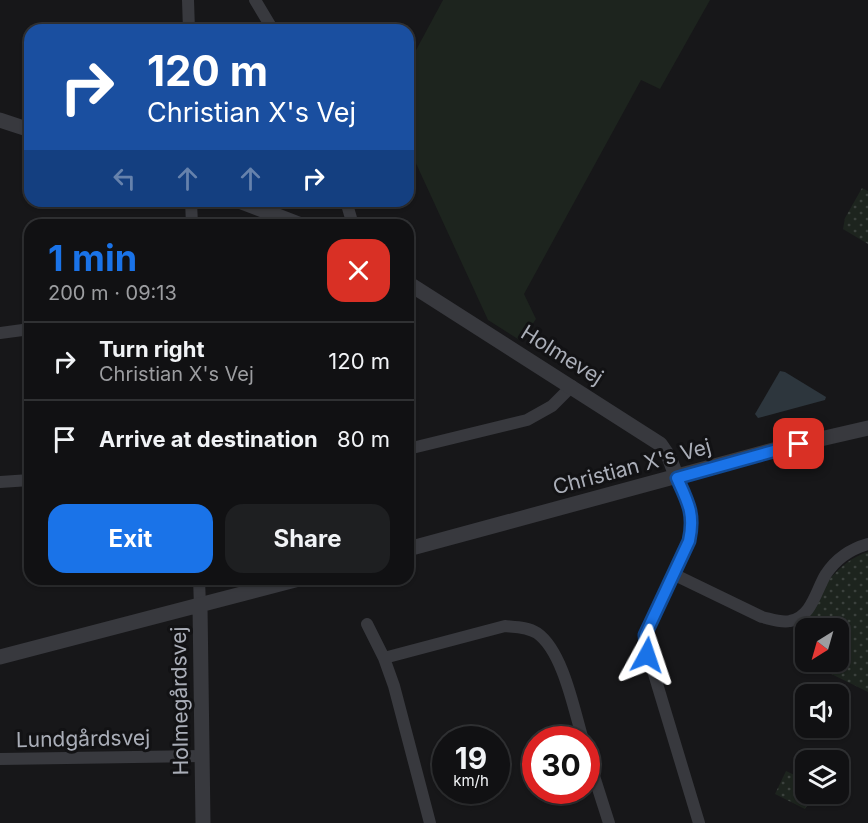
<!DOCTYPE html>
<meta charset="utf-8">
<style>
body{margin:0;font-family:Inter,sans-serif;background:#1e1f21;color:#f1f3f6;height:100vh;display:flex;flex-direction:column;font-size:22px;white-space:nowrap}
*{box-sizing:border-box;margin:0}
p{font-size:20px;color:#9c9da0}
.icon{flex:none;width:33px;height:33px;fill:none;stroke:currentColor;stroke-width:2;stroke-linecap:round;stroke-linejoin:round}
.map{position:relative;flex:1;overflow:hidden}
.details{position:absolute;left:24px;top:219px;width:390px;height:366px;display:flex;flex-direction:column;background:#111113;border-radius:18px;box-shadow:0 2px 4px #0004,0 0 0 2px #303133}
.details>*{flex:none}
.hud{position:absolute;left:24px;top:24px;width:390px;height:183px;border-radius:18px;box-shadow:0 2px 4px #0004,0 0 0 2px #303133;background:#1a4fa0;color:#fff;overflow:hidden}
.needle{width:39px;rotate:217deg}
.tools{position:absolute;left:795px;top:618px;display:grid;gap:12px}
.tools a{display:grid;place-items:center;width:54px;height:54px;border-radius:12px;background:#111113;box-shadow:0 2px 4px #0004,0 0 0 2px #303133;font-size:30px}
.speed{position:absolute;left:432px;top:726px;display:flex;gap:12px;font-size:30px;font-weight:700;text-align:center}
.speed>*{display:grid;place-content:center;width:78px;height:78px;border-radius:50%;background:#111113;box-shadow:0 2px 4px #0004,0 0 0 2px #303133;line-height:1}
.speed small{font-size:15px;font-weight:400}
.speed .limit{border:9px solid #d22;background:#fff;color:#111}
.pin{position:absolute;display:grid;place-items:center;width:51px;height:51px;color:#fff;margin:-26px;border-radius:12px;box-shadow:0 3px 9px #0006}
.me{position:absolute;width:66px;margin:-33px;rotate:5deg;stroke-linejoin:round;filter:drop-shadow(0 0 4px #0008)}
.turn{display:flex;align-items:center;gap:21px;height:126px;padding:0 24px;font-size:27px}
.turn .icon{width:78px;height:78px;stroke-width:2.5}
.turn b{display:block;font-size:42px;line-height:51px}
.lanes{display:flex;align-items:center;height:57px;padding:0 24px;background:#0003;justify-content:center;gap:30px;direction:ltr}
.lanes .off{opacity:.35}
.round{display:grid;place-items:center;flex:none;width:63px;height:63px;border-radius:18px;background:#1e1f21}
.head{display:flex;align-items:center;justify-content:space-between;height:102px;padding:0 24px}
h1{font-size:36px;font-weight:700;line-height:45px;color:#1a73e8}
.action{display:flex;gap:12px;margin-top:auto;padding:12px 24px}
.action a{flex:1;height:69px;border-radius:18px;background:#1a73e8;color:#fff;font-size:24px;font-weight:700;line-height:69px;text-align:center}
.action a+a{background:#1e1f21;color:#f1f3f6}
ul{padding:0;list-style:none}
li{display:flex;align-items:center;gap:18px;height:78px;padding:0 24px;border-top:2px solid #303133}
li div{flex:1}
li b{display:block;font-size:22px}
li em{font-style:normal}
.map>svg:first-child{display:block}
.grass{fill:#1d241e}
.park{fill:url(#park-dots)}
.water{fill:#2d363d}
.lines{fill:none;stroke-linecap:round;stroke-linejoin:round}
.minor{stroke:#38393e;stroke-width:12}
.tertiary{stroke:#38393e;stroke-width:15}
.route-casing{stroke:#114b97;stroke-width:15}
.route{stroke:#1a73e8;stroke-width:10}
.labels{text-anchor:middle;stroke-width:6;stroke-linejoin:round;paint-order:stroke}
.street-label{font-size:21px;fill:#aaaeb8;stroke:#121214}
</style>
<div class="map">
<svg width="868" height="823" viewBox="0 0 868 823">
<defs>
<pattern id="park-dots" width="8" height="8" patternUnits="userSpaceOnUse" patternTransform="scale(1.5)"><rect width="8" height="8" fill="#1d241e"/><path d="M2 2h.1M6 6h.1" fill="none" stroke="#3b413d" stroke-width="1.8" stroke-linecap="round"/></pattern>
</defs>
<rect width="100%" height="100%" fill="#171719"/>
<path class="grass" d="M443,0H710L660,89L641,80L524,294L536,319L521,341L488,320L408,146V65Z"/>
<path class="park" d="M862,188L868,191V244L843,229L845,218Z
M868,552V692L809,663L810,662H838V628H806L805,639L801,636L799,626C814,599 836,561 868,552Z
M786,771L805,780L806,794H813L805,809L775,794Z"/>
<path class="water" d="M780,371L785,372L826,397L825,400L758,418L755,414Z"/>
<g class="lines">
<path class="minor" d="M188,0L189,30
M255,0L273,30
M191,201L192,225
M346,201L353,225
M0,333L30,329
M408,449L527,420L552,406L572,386
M677,478C688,502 695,514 689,541L646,635L645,644L699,823
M0,482L30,480
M673,574L762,617C771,619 781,623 790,621C812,617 816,590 826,574C836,559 850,549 868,544
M199,579L200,606
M367,624L384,658L394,686L430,823
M384,658L505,626C516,627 528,627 537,633C563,651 574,710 583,740
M586,751L609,823
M0,759L202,756"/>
<path class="tertiary" d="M0,120L30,130
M239,201L301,225
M408,283L660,444L669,457L677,478
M408,549L777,449L868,428
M200,606L203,823
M0,657L299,579"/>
</g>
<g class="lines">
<defs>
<path id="route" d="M647,655L645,635L689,541C695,514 688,502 677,478L799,444"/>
</defs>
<use href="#route" class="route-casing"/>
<use href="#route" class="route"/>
</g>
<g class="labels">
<g class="street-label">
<text transform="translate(562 355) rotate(32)" y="7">Holmevej</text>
<text transform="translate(632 467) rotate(-15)" y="7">Christian X's Vej</text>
<text transform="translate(180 701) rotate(-91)" y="7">Holmegårdsvej</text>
<text transform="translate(83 739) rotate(-1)" y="7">Lundgårdsvej</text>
</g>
</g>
</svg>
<div class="tools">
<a><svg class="needle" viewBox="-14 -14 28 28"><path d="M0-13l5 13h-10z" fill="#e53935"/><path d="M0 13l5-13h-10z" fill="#9c9da0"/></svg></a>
<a><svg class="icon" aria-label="sound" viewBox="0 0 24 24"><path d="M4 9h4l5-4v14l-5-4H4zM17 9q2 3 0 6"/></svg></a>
<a><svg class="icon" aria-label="layers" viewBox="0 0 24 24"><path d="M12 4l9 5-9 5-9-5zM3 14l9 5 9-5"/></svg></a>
</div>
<div class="speed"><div>19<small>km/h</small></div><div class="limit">30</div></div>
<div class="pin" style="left:799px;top:444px;background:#d93025"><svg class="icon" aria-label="arrive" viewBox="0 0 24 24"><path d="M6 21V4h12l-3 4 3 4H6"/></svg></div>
<svg class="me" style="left:647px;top:655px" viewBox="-20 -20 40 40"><path d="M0-17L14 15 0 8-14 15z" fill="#1a73e8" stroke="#fff" stroke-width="4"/></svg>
<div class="hud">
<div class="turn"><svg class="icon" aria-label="right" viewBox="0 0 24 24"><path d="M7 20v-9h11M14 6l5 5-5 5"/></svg><div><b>120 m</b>Christian X's Vej</div></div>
<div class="lanes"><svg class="icon off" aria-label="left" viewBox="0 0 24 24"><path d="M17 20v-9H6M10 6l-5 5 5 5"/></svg><svg class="icon off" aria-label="ahead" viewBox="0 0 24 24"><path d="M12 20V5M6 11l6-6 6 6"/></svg><svg class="icon off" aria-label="ahead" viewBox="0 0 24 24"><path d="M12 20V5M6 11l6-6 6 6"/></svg><svg class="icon" aria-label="right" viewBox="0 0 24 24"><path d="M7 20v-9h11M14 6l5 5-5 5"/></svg></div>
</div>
<section class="details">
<div class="head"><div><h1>1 min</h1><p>200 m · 09:13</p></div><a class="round" style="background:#d93025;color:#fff"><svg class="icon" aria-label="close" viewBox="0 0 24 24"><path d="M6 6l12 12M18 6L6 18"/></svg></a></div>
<ul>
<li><svg class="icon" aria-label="right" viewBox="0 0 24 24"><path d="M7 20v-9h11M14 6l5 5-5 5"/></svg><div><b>Turn right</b><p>Christian X's Vej</p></div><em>120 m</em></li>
<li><svg class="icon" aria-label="arrive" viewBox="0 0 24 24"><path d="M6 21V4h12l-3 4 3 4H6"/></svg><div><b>Arrive at destination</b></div><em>80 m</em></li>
</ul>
<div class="action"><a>Exit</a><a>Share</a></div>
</section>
</div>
